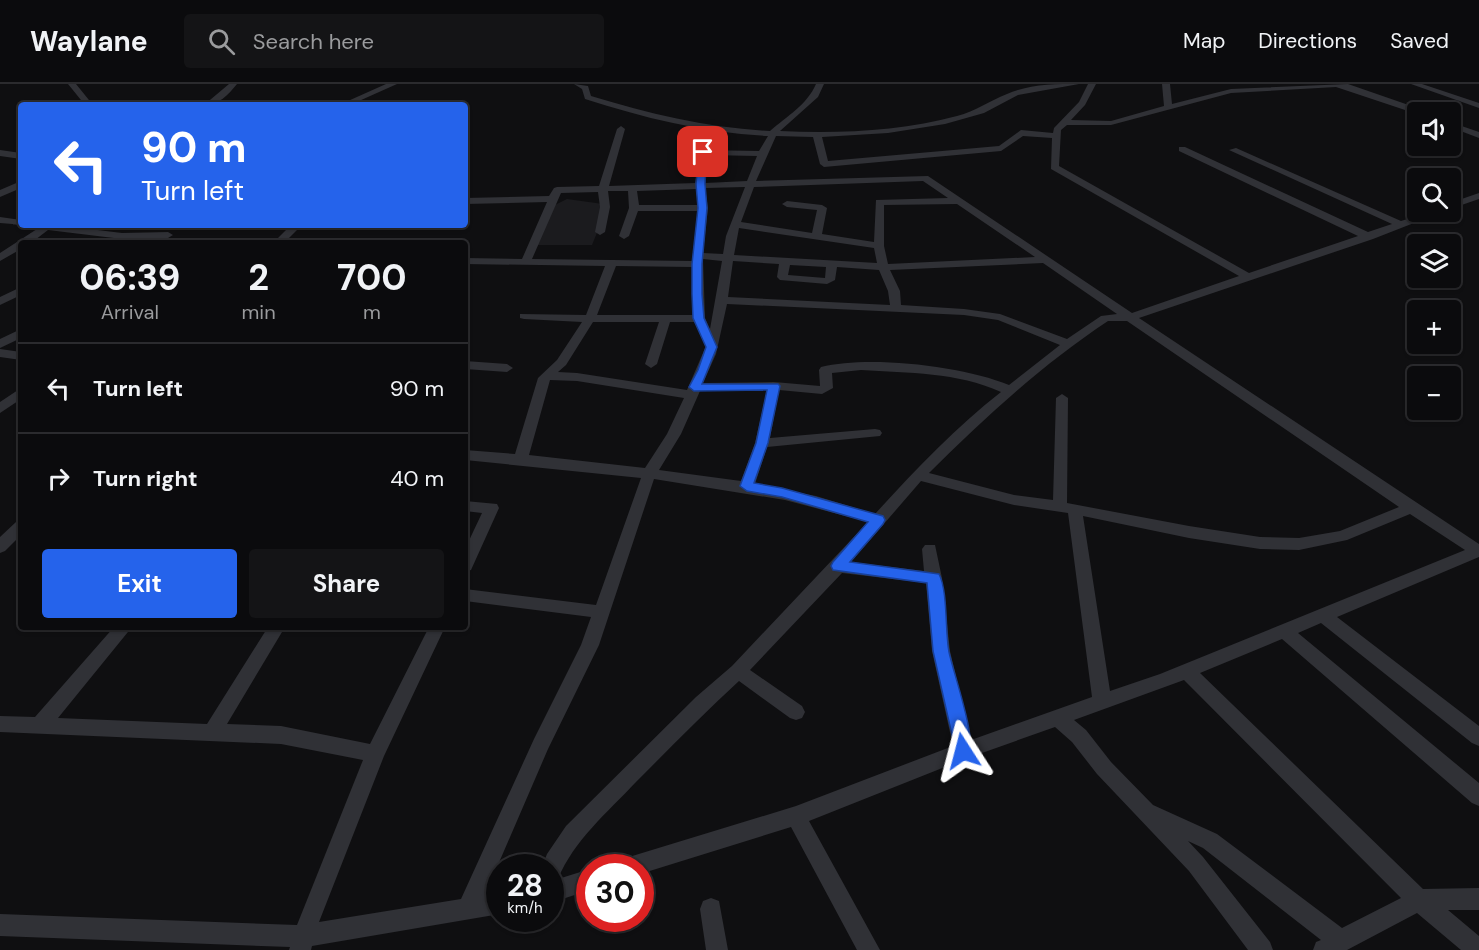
<!DOCTYPE html>
<meta charset="utf-8">
<style>
body{margin:0;font-family:"DM Sans",sans-serif;background:#141416;color:#f1f3f6;height:100vh;display:flex;flex-direction:column;font-size:22px;white-space:nowrap}
*{box-sizing:border-box;margin:0}
p{font-size:20px;color:#9a9b9d}
.icon{flex:none;width:33px;height:33px;fill:none;stroke:currentColor;stroke-width:2;stroke-linecap:round;stroke-linejoin:round}
.map{position:relative;flex:1;overflow:hidden}
.panel{position:absolute;left:18px;top:156px;width:450px;height:390px;display:flex;flex-direction:column;background:#0b0b0d;border-radius:6px;box-shadow:0 2px 4px #0004,0 0 0 2px #2b2b2e}
.panel>*{flex:none}
.hud{position:absolute;left:18px;top:18px;width:450px;height:126px;border-radius:6px;box-shadow:0 2px 4px #0004,0 0 0 2px #2b2b2e;background:#2563eb;color:#fff;overflow:hidden}
.fabs{position:absolute;left:1407px;top:18px;display:grid;gap:12px}
.fabs a{display:grid;place-items:center;width:54px;height:54px;border-radius:6px;background:#0b0b0d;box-shadow:0 2px 4px #0004,0 0 0 2px #2b2b2e;font-size:30px}
.speed{position:absolute;left:486px;top:770px;display:flex;gap:12px;font-size:30px;font-weight:700;text-align:center}
.speed>*{display:grid;place-content:center;width:78px;height:78px;border-radius:50%;background:#0b0b0d;box-shadow:0 2px 4px #0004,0 0 0 2px #2b2b2e;line-height:1}
.speed small{font-size:15px;font-weight:400}
.speed .limit{border:9px solid #d22;background:#fff;color:#111}
.pin{position:absolute;display:grid;place-items:center;width:51px;height:51px;color:#fff;margin:-26px;border-radius:12px;box-shadow:0 3px 9px #0006}
.me{position:absolute;width:66px;margin:-33px;rotate:351deg;stroke-linejoin:round;filter:drop-shadow(0 0 4px #0008)}
.turn{display:flex;align-items:center;gap:21px;height:126px;padding:0 24px;font-size:27px}
.turn .icon{width:78px;height:78px;stroke-width:2.5}
.turn b{display:block;font-size:42px;line-height:51px}
.eta{display:flex;justify-content:space-evenly;align-items:center;height:102px;text-align:center}
.eta b{font-size:36px;font-weight:700;line-height:42px}
.primary-button{display:flex;gap:12px;margin-top:auto;padding:12px 24px}
.primary-button a{flex:1;height:69px;border-radius:6px;background:#2563eb;color:#fff;font-size:24px;font-weight:700;line-height:69px;text-align:center}
.primary-button a+a{background:#141416;color:#f1f3f6}
ul{padding:0;list-style:none}
li{display:flex;align-items:center;gap:18px;height:90px;padding:0 24px;border-top:2px solid #2b2b2e}
li div{flex:1}
li b{display:block;font-size:22px}
li em{font-style:normal}
header{display:flex;align-items:center;gap:36px;box-sizing:border-box;height:84px;padding:0 30px;background:#0b0b0d;border-bottom:2px solid #2b2b2e}
header strong{font-size:28px}
nav{display:flex;gap:33px;margin-inline-start:auto;font-size:21px}
.search{width:420px;height:54px;background:#141416;display:flex;align-items:center;gap:15px;box-sizing:border-box;padding:0 21px;border-radius:6px;color:#9a9b9d;font-size:22px}
.map>svg:first-child{display:block}
.built{fill:#1b1b1e}
.lines{fill:none;stroke-linecap:round;stroke-linejoin:round}
.minor{fill:#303136;fill-rule:evenodd}
.route{fill:#2563eb;stroke:#184099;stroke-width:1.5}
</style>
<header>
<strong>Waylane</strong>
<div class="search"><svg class="icon" aria-label="search" viewBox="0 0 24 24"><circle cx="10" cy="10" r="6"/><path d="M15 15l6 6"/></svg>Search here</div>
<nav><a>Map</a><a>Directions</a><a>Saved</a></nav>
</header>
<div class="map">
<svg width="1479" height="866" viewBox="0 0 1479 866">
<rect width="100%" height="100%" fill="#0f0f11"/>
<path class="built" d="M567,115L603,120L601,139L592,161H536L555,121Z"/>
<g class="lines">
<path class="minor" d="M68,0H76L93,21H85Z
M229,0H237C228,11 219,21 204,21Z
M386,0H397L350,21H339Z
M574,0L588,2L591,12C650,30 709,44 770,47C787,32 807,21 816,0H824L818,13L780,47C838,50 901,47 957,32C976,27 989,17 1007,10C1030,0 1054,0 1079,0L1018,11L984,29L945,40L888,49L822,53L828,77L999,62L1021,46L1053,49L1054,44L1079,18L1088,0H1096L1085,21L1071,36L1111,37L1164,22L1162,0H1170L1172,20L1231,5L1348,0L1423,26L1424,28L1417,30L1336,3L1231,9L1111,41H1067L1061,46L1059,82L1249,189L1358,152L1179,67V63H1185L1368,148L1392,140L1229,66L1236,64L1401,137L1429,128H1442L1373,155L1139,234L1479,460V473L1337,533L1479,642V662L1472,659L1321,539L1298,549L1479,699V722L1472,719L1282,555L1200,589L1423,805L1479,804V826H1448L1479,852V866H1461L1417,829L1347,866H1313L1316,858L1321,856L1203,764L1188,757L1203,773L1270,858L1273,866H1248L1189,787L1097,690L1072,658L1055,643L965,675L809,737L880,866H857L791,743L640,790V783H619L622,776L629,773L796,722L953,662L932,567L926,499L842,489L750,586L802,622L805,628L802,634L796,636L790,634L739,597C703,630 670,664 636,698C608,728 574,756 558,795L590,785V806L550,819V783H542L547,770L566,742L696,613L732,582L868,438L785,416L654,395L599,561L548,665L485,811L500,808V830L312,862L311,866H289L290,863L0,852V830L297,841L363,676L281,660L0,648V632L35,633L114,543H132L58,634L207,640L268,543H285L227,640L281,642L370,660L429,543H445L384,672L319,838L461,815L534,655L581,561L591,533L465,517V505L596,521L641,394L465,376V366L515,370L538,294L557,276L582,238L524,235L520,234V230L586,231L605,182L465,180V174L522,175L547,118L465,120V114L549,112L554,104L557,103L599,102L617,45L621,42L625,45L609,102L695,99L700,66L759,67L768,52C705,49 644,34 585,15L582,5ZM776,52L813,53L820,80L824,83L1001,67L1023,52L1052,54L1051,85L1239,192L1132,229L928,92L756,97ZM707,71L757,72L747,97L705,99ZM923,97L948,114L876,116L874,158L822,150L827,124L822,121L787,117L782,120L787,123L817,126L812,149L741,138L754,103ZM745,103L726,152L723,170L703,169L708,124L705,104ZM696,105L698,121H639L637,107ZM608,107H628L629,124L619,152L624,155L629,152L638,127H698L692,177L532,175L561,109L598,108L600,123L595,148L600,151L605,148L610,123ZM957,120L1035,173L888,180L884,162V121ZM739,144L874,164L877,179L734,171ZM703,175L722,177L710,245L705,234ZM733,177L779,180L777,193L780,196L827,200L835,196L837,183L879,186L888,207L890,221L728,213ZM1043,179L1117,230L1101,232L1067,255L1000,230L964,225L901,221L900,207L890,186ZM790,181L826,183L825,194L788,191ZM616,182L692,183L693,231H597ZM727,220L964,231L998,236L1060,261L1009,301C963,282 869,271 821,283L819,286L820,302L774,298L703,299L716,270ZM1108,237H1127L1399,423L1340,447L1299,454L1260,453L1189,442L1067,419L1068,314L1062,310L1056,314L1053,416L1014,411L929,389C984,334 1043,280 1108,237ZM593,238H659L645,280L651,284L657,280L670,238H695L706,262L687,306L577,289L558,288L566,281ZM861,286C909,289 957,288 1001,308C955,344 915,386 875,430L816,412L755,400L767,363L880,352L882,349L880,346L875,345L770,354L779,306L822,310L833,304L832,289ZM550,296L577,297L684,314L667,350L645,384L529,371ZM767,306L755,359L741,397L659,386L681,350L700,307ZM921,397L1014,421L1068,429L1092,613L971,656L950,567L942,494L935,461H925L922,465L924,487L851,478ZM1410,430L1465,466L1160,590L1110,607L1083,432L1189,454L1260,465L1299,466L1347,456ZM1184,596L1401,814L1342,844L1217,750L1153,721L1111,678L1086,646L1074,636Z
M1411,0H1422L1479,19V24Z
M1450,38L1479,48V54L1450,43Z
M0,66L21,69V75L0,72Z
M21,97V104L0,113V106Z
M1479,109V115L1450,125V119Z
M0,133L21,136V141H25L0,139Z
M27,141H57L122,149L168,148L173,151L168,154L122,155L48,146L31,159H21V165L0,177V169L37,145Z
M291,141H302L284,159H273Z
M21,203V211L0,221V213Z
M21,245V254L0,264V255Z
M0,265L21,268V276L0,273Z
M465,277L507,280L513,284L507,288L465,285Z
M21,304V315L0,329V318Z
M465,417L497,420L499,424L471,486L465,488V465L482,429L465,427Z
M21,436V451L5,467L0,469V453L16,438Z
M711,814L719,817L728,866H706L700,825L703,817Z"/>
</g>
<path class="route" d="M703,65L707,68L705,100L707,124L702,180V210L704,234L717,263L702,300H778L780,302L768,359L754,399L782,404L883,432L885,436L883,440L850,478L939,490C948,507 945,548 949,568C954,591 977,655 969,673L963,675L957,673L933,567L927,499L833,486L831,482L833,478L868,438L782,413L747,407L740,402L756,359L767,306L694,307L689,303L698,286L706,263L693,234L692,210V180L698,124L696,100L699,68Z"/>
</svg>
<div class="fabs">
<a><svg class="icon" aria-label="sound" viewBox="0 0 24 24"><path d="M4 9h4l5-4v14l-5-4H4zM17 9q2 3 0 6"/></svg></a>
<a><svg class="icon" aria-label="search" viewBox="0 0 24 24"><circle cx="10" cy="10" r="6"/><path d="M15 15l6 6"/></svg></a>
<a><svg class="icon" aria-label="layers" viewBox="0 0 24 24"><path d="M12 4l9 5-9 5-9-5zM3 14l9 5 9-5"/></svg></a>
<a>+</a>
<a>−</a>
</div>
<div class="speed"><div>28<small>km/h</small></div><div class="limit">30</div></div>
<div class="pin" style="left:703px;top:68px;background:#d93025"><svg class="icon" aria-label="arrive" viewBox="0 0 24 24"><path d="M6 21V4h12l-3 4 3 4H6"/></svg></div>
<svg class="me" style="left:963px;top:667px" viewBox="-20 -20 40 40"><path d="M0-17L14 15 0 8-14 15z" fill="#2563eb" stroke="#fff" stroke-width="4"/></svg>
<div class="hud">
<div class="turn"><svg class="icon" aria-label="left" viewBox="0 0 24 24"><path d="M17 20v-9H6M10 6l-5 5 5 5"/></svg><div><b>90 m</b>Turn left</div></div>
</div>
<section class="panel">
<div class="eta">
<div><b>06:39</b><p>Arrival</p></div>
<div><b>2</b><p>min</p></div>
<div><b>700</b><p>m</p></div>
</div>
<ul>
<li><svg class="icon" aria-label="left" viewBox="0 0 24 24"><path d="M17 20v-9H6M10 6l-5 5 5 5"/></svg><div><b>Turn left</b></div><em>90 m</em></li>
<li><svg class="icon" aria-label="right" viewBox="0 0 24 24"><path d="M7 20v-9h11M14 6l5 5-5 5"/></svg><div><b>Turn right</b></div><em>40 m</em></li>
</ul>
<div class="primary-button"><a>Exit</a><a>Share</a></div>
</section>
</div>
